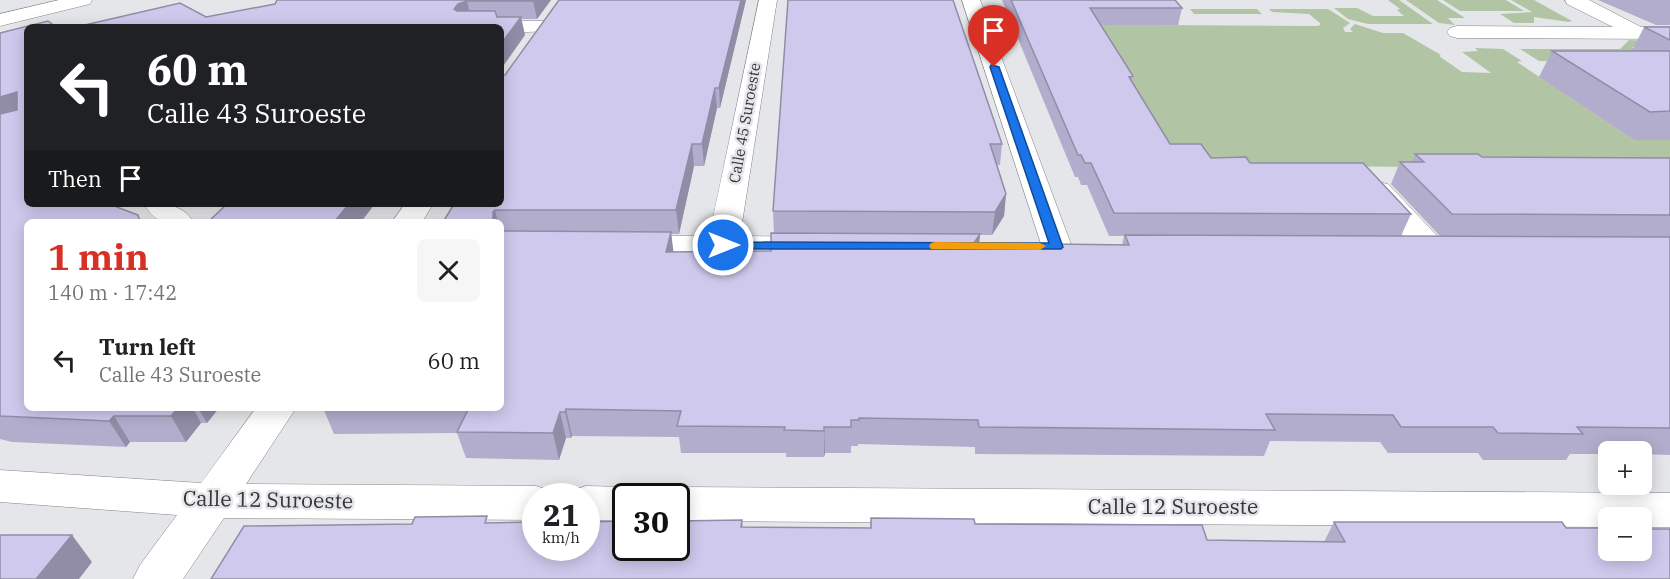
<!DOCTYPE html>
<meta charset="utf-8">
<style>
body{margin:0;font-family:"IBM Plex Serif",serif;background:#f6f6f6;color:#202124;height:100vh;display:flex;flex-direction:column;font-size:22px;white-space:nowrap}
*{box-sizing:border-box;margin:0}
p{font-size:20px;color:#757577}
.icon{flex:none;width:33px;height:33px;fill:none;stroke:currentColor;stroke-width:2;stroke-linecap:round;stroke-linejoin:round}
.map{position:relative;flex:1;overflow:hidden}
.panel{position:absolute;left:24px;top:219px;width:480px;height:192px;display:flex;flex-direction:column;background:#fff;border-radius:9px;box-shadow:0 3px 15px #0003}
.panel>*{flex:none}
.hud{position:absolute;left:24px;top:24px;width:480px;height:183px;border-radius:9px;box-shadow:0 3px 15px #0003;background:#202124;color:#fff;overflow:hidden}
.fabs{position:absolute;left:1598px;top:441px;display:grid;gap:12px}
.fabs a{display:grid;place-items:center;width:54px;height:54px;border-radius:9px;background:#fff;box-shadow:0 3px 15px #0003;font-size:30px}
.speed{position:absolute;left:522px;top:483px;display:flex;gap:12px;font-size:30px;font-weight:700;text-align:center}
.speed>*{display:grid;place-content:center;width:78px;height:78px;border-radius:50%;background:#fff;box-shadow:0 3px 15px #0003;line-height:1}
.speed small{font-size:15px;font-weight:400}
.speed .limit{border:3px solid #111;border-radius:9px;background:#fff;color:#111}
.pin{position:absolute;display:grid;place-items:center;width:51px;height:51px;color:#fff;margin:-62px -26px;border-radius:50% 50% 50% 0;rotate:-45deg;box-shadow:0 0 6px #0007}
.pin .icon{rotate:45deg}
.me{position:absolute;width:66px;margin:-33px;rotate:90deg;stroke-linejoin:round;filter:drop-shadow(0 0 4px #0008)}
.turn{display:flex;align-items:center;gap:21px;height:126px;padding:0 24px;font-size:27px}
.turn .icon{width:78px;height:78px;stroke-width:2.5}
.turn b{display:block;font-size:42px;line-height:51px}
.then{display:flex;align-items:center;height:57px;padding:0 24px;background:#0003;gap:12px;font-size:22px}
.round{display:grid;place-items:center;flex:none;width:63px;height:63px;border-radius:9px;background:#f6f6f6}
.headline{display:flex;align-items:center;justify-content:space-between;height:102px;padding:0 24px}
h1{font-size:36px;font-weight:800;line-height:45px;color:#d93025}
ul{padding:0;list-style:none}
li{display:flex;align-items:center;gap:18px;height:78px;padding:0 24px}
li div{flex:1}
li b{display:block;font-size:22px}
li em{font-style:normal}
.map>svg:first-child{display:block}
.green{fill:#b1c5a5}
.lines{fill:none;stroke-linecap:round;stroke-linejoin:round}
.minor-casing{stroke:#838487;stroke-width:1}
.minor{fill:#fff;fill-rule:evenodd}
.wall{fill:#b2adcc}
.shaded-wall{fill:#918da6}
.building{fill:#cfc9ed;stroke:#918da6;stroke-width:1.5}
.route{fill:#1a73e8;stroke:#114b97;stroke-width:1.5}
.slow{fill:#f59e0b}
.labels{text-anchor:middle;stroke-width:5;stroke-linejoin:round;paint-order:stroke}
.far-street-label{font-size:15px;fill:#373738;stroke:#e5e6e9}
.near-street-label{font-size:21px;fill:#373738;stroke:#e5e6e9}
</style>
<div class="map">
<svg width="1670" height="579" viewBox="0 0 1670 579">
<rect width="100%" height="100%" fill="#e5e6e9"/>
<path class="green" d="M1072,0L1157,25L1318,26L1321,24L1309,14L1272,12L1269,9H1328L1350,23L1343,28L1345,32H1353L1350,29L1355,24L1383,33H1403L1441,55L1439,56L1462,72L1491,73L1462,52L1478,51L1475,48L1503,49L1522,61L1517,62L1634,140H1670V169L1168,165Z
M1383,0H1399L1433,24H1368L1348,19L1334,8H1357L1373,16H1404L1397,10L1400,9L1388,0Z
M1406,0H1437L1465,18H1448L1455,25L1439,23Z
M1443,0H1506L1524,11H1460Z
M1511,0H1534L1572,21L1569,22L1534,17V23H1514L1500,14L1532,12Z
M1190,9H1257L1262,14H1194Z
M1629,40L1653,41L1661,47H1632L1635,49L1670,52L1630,62L1539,61L1520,49H1620Z"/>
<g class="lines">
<defs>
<path id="minor" d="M59,0H92L90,4L0,26V14Z
M759,0H777L740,236L816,237L827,239L831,246L827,253L816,255L628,254L617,252L613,245L617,238L628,236H709Z
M962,0H980L1072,247L1068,254L1057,256L1046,254L1042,247Z
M1565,0H1589L1641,27H1670V39L1457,38L1450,36L1447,32L1450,28L1457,26L1613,27L1567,4Z
M471,21H544L551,23L554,27L551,31L501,33V27H461L464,23Z
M1378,182L1388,184L1442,241L1446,248L1442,255L1431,257L1420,255L1368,196L1364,190L1368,184Z
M144,204C164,204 181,203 194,222C168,222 159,228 144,204Z
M405,204H433L422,222H392Z
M256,408H296L246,484L536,486L551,491L554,496H536V520L224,518L183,579H133L140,565L177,515L0,502V470L201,483Z
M586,486L626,487L641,492L644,496H626V521L586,520V496H568L571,491Z
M676,487L1670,493V527H1641V518H1608V527L676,521V496H658L661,492Z"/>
</defs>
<use href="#minor" class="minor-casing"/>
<use href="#minor" class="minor"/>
</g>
<path class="wall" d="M277,0H551L537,19H521L525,35L501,69V27L206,17L275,4Z
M746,0L720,108H717L704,166H694L679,234H671L673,252L771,251L774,233L773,211L788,0L1002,144L1000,165H997L1006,194L1004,216L992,235H980L979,243L1122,245L1124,236H1109L1087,185H1081L1078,177H1075L1002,0H1175L1182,8L1178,25H1101L1133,76L1132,82L1170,144L1211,158L1250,163L1411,214L1401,236H1440L1391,184L1400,162H1412L1415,154L1482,157L1670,158V455L1641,454V452H1608V454H1570L1566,460H1483L1478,453H1388L1380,442L1270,441L1264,456L975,454V447L858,444V446H851V453H825L824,457H786V453H681L679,437L572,436L571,438H566L559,460L466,458L457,433L334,434L323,408H501V222H443Z
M1598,0H1670V25H1656Z
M1644,27H1670V140H1634L1539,77L1552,51H1632Z
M0,33L27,204L115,206H114L27,408H219L207,423H201L186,442H130L126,447L12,442L0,439Z
M871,518L975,524L1207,540L1324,542L1334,522L1566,528L1670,579L489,523L742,520L743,527L870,528Z"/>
<path class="shaded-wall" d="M535,0H551L537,19L533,1Z
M741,0H746L720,108L719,88Z
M467,1L471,19L462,22L454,9L458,4Z
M521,17L525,35L501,69V44Z
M715,88L717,108L704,166L702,144Z
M17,92L27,110L0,120V97Z
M692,144L694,166L679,234L676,210Z
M1006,194L1004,216L992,235L995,212Z
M349,204H375L361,222H334Z
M495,210L498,222H493V212Z
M671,232L674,256L666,252Z
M980,234L978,258L974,243Z
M178,408H193L201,423L186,442L171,416Z
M198,408H219L207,423Z
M566,409L572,436L571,438L565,412Z
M560,412L566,438L559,460L553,433Z
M114,416L130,442L126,447L109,421Z
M824,427L825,453L824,457Z
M72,535L92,562L79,579H36Z"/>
<path class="building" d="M277,0H535L533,1H467L458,4L454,9L457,11H495L497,17H521L501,44V27H76L180,3L206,17L275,4Z
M559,0H741L719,88H715L702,144H692L676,210H495L493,212V222H443L454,204H501V76L505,75Z
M788,0H953L1002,144H990L1006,194L995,212L773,211Z
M1011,0H1175L1182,8H1090L1133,76L1129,77L1170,144H1201L1211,158L1246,157L1250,163H1363L1411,214L1114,213L1091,163H1085L1081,155H1078Z
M48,21L56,27H27V204H109L138,215L140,222H27V408H178L171,416H114L109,421L0,416V114L17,110V92L0,97V33Z
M1644,27H1670V40Z
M1552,51H1670V111L1650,112Z
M1415,154H1478L1482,157L1670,158V215L1452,214L1400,162H1424Z
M227,204H349L334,222H208Z
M501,231L671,232L666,252L771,251V233L980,234L974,243L1129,245L1125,235L1670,237V428L1577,427L1583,434L1498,433L1493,427H1401L1393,415L1266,414L1275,430L979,427L978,420L859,418V420H851V427H824V431L784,430L785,427L677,426L681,411L566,409L565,412H560L553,433L457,432L469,408H501Z
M487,516L485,523L536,522V548H586V522L626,521V548H676V521L742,520L741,527L871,528V518L974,519L975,524L1202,525L1207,540L1345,542L1334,522H1562L1566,528H1608V550H1641V529H1670V579H211L244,526L412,524L415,517Z
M0,535H72L36,579H0Z"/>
<path class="route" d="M991,65L999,67L1063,247L1061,249H723L716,245L723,242L1049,243L990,67Z"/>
<path class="slow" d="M935,242L1040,243L1046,246L1040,250L931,249L929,246L931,243Z"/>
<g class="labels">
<g class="far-street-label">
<text transform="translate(745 123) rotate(-80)" y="5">Calle 45 Suroeste</text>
</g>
<g class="near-street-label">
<text transform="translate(268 500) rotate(1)" y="7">Calle 12 Suroeste</text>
<text x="1173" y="514">Calle 12 Suroeste</text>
</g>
</g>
</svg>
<div class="fabs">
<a>+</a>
<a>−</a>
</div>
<div class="speed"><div>21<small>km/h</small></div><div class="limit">30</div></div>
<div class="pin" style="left:994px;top:67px;background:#d93025"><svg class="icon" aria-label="arrive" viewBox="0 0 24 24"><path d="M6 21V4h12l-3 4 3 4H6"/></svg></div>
<svg class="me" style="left:723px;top:245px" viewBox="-20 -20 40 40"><circle r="17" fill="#1a73e8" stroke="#fff" stroke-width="3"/><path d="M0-11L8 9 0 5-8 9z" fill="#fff"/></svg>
<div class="hud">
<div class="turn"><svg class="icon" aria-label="left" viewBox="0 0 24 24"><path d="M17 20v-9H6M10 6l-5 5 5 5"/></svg><div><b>60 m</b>Calle 43 Suroeste</div></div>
<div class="then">Then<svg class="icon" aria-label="arrive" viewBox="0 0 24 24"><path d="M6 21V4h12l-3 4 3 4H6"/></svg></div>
</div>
<section class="panel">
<div class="headline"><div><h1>1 min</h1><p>140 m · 17:42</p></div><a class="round"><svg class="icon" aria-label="close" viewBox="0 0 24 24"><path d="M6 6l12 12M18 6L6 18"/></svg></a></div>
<ul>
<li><svg class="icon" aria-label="left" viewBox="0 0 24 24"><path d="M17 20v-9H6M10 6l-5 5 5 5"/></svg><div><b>Turn left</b><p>Calle 43 Suroeste</p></div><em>60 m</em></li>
</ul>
</section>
</div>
